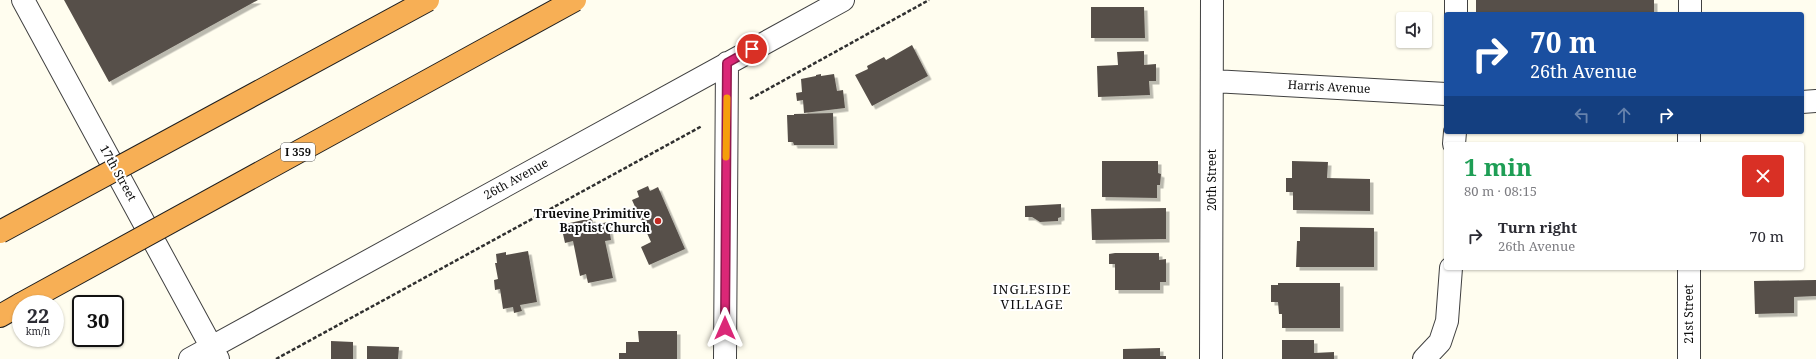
<!DOCTYPE html>
<meta charset="utf-8">
<style>
body{margin:0;font-family:"Noto Serif",serif;background:#f7f7f7;color:#2b2b33;height:100vh;display:flex;flex-direction:column;font-size:15px;white-space:nowrap}
*{box-sizing:border-box;margin:0}
p{font-size:13px;color:#7c7c81}
.icon{flex:none;width:22px;height:22px;fill:none;stroke:currentColor;stroke-width:2;stroke-linecap:round;stroke-linejoin:round}
.map{position:relative;flex:1;overflow:hidden}
.panel{position:absolute;left:1444px;top:142px;width:360px;height:128px;display:flex;flex-direction:column;background:#fff;border-radius:4px;box-shadow:0 1px 3px #0004}
.panel>*{flex:none}
.banner{position:absolute;left:1444px;top:12px;width:360px;height:122px;border-radius:4px;box-shadow:0 1px 3px #0004;background:#1a4fa0;color:#fff;overflow:hidden}
.tools{position:absolute;left:1396px;top:12px;display:grid;gap:8px}
.tools a{display:grid;place-items:center;width:36px;height:36px;border-radius:4px;background:#fff;box-shadow:0 1px 3px #0004;font-size:20px}
.speed{position:absolute;left:12px;top:295px;display:flex;gap:8px;font-size:20px;font-weight:700;text-align:center}
.speed>*{display:grid;place-content:center;width:52px;height:52px;border-radius:50%;background:#fff;box-shadow:0 1px 3px #0004;line-height:1}
.speed small{font-size:10px;font-weight:400}
.speed .limit{border:2px solid #111;border-radius:6px;background:#fff;color:#111}
.pin{position:absolute;display:grid;place-items:center;width:34px;height:34px;color:#fff;margin:-17px;border:2px solid #fff;border-radius:50%;box-shadow:0 1px 4px #0007}
.me{position:absolute;width:44px;margin:-22px;rotate:0deg;stroke-linejoin:round;filter:drop-shadow(0 0 3px #0008)}
.turn{display:flex;align-items:center;gap:14px;height:84px;padding:0 20px;font-size:18px}
.turn .icon{width:52px;height:52px;stroke-width:2.5}
.turn b{display:block;font-size:28px;line-height:34px}
.lanes{display:flex;align-items:center;height:38px;padding:0 20px;background:#0003;justify-content:center;gap:20px;direction:ltr}
.lanes .off{opacity:.35}
.round{display:grid;place-items:center;flex:none;width:42px;height:42px;border-radius:4px;background:#f7f7f7}
.summary{display:flex;align-items:center;justify-content:space-between;height:68px;padding:0 20px}
h1{font-size:24px;font-weight:700;line-height:30px;color:#1e9e55}
ul{padding:0;list-style:none}
li{display:flex;align-items:center;gap:12px;height:52px;padding:0 20px}
li div{flex:1}
li b{display:block;font-size:15px}
li em{font-style:normal}
.map>svg:first-child{display:block}
.building{fill:#57504a;filter:url(#shadow)}
.lines{fill:none;stroke-linecap:round;stroke-linejoin:round}
.minor-casing{stroke:#414141;stroke-width:24}
.highway-casing{stroke:#1f1f1f;stroke-width:24}
.path{stroke:#303030;stroke-width:2.5;stroke-dasharray:4 2;stroke-linecap:butt}
.minor{stroke:#fff;stroke-width:22}
.highway{stroke:#f7af55;stroke-width:22}
.highway-bridge-casing{stroke:#1f1f1f;stroke-width:24;stroke-linecap:butt}
.highway-bridge{stroke:#f7af55;stroke-width:22}
.route-casing{stroke:#8e194d;stroke-width:10}
.route{stroke:#db2777;stroke-width:7}
.slow{stroke:#f59e0b;stroke-width:7}
.poi-dot{fill:#c22b22;stroke:#fff;stroke-width:1.5}
.labels{text-anchor:middle;stroke-width:4;stroke-linejoin:round;paint-order:stroke}
.shield{fill:#fff;stroke:#565656;stroke-width:1}
.shield-label{font-size:11px;font-weight:bold;fill:#0e0e0e}
.street-label{font-size:12px;fill:#0e0e0e;stroke:#fff}
.poi-label{font-size:12px;font-weight:bold;fill:#0e0e0e;stroke:#fff;text-anchor:end}
.neighbourhood-label{font-size:13px;letter-spacing:1px;fill:#0e0e0e;stroke:#fff}
</style>
<div class="map">
<svg width="1816" height="359" viewBox="0 0 1816 359">
<defs>
<filter id="shadow"><feDropShadow dx="3.5" dy="3.5" stdDeviation="0" flood-color="#0004"/></filter>
</defs>
<rect width="100%" height="100%" fill="#fffdef"/>
<path class="building" d="M64,0H258L109,82Z
M1476,0H1654V14H1476Z
M1091,7H1144L1145,38H1091Z
M912,45L928,76L872,106L855,75L868,69L867,66L884,57L886,60Z
M1144,51V65L1156,64V81H1149L1150,95L1098,97L1097,66L1118,65L1117,52Z
M821,74V76L834,74L837,91L843,90L845,108L804,113L803,100L797,101L796,93L802,92L801,79L816,76V75Z
M833,113L834,145H794L793,142H788L787,115H794V114Z
M1102,161H1158V173L1161,174L1160,185H1157V198L1102,197Z
M1292,161L1328,162L1327,178L1370,179V211L1293,210V192H1286V178H1292Z
M648,186L650,191L658,187L685,249L649,265L641,247L651,242L632,200L639,197L637,191Z
M1061,204V217L1058,218V221L1040,222L1032,217H1025V206Z
M1166,208V239L1092,240L1091,209Z
M592,218L593,225L608,222L611,240L605,241L613,278L588,283L586,274L580,276L573,241L565,243L561,225Z
M1300,227L1374,228V267H1296L1297,241H1300Z
M528,251L537,302L520,305L522,311L514,313L513,307L503,309L500,289L495,290L494,280L498,279L495,263H497L496,254L506,252V255Z
M1115,253H1159V260L1166,259V282H1160V290H1115V264H1109V254Z
M1816,280V296L1794,297V313L1755,314L1754,281Z
M1278,283H1340V328H1282V314H1279L1278,302H1271V285H1278Z
M638,331H677V359H619V353H626V342H639Z
M1282,340H1314V353L1334,352V359H1282Z
M331,341L353,342V359H331Z
M367,346L399,347L398,359H367Z
M1160,348V356H1166V359H1123V349Z"/>
<g class="lines">
<defs>
<path id="minor" d="M23,0L218,359
M1456,14V0
M1690,14V0
M1213,81L1446,94
M1802,102L1816,101
M1454,144L1455,132
M1689,144V132
M190,359L843,0
M725,359L727,63
M1211,359L1212,0
M1424,359L1440,342L1447,321L1451,268
M1689,359V268"/>
<path id="highway" d="M0,316L21,304"/>
</defs>
<use href="#minor" class="minor-casing"/>
<use href="#highway" class="highway-casing"/>
<path class="path" d="M750,99L929,0
M276,359L702,126"/>
<use href="#minor" class="minor"/>
<use href="#highway" class="highway"/>
<defs>
<path id="highway-bridge" d="M0,232L428,0
M21,304L575,0"/>
</defs>
<use href="#highway-bridge" class="highway-bridge-casing"/>
<use href="#highway-bridge" class="highway-bridge"/>
</g>
<g class="lines">
<defs>
<path id="route" d="M725,328L727,63L752,49"/>
</defs>
<use href="#route" class="route-casing"/>
<use href="#route" class="route"/>
<path class="slow" d="M726,157L727,98"/>
</g>
<circle class="poi-dot" cx="658" cy="221" r="4"/>
<g class="labels">
<rect class="shield" x="281" y="143" width="34" height="18" rx="3"/>
<g class="shield-label">
<text x="298" y="156">I 359</text>
</g>
<g class="street-label">
<text transform="translate(1329 87) rotate(3)" y="4">Harris Avenue</text>
<text transform="translate(118 173) rotate(61)" y="4">17th Street</text>
<text transform="translate(516 179) rotate(-29)" y="4">26th Avenue</text>
<text transform="translate(1212 180) rotate(-90)" y="4">20th Street</text>
<text transform="translate(1689 314) rotate(-90)" y="4">21st Street</text>
</g>
<g class="poi-label">
<text x="650" y="218">Truevine Primitive<tspan x="650" dy="14">Baptist Church</tspan></text>
</g>
<g class="neighbourhood-label">
<text x="1032" y="294">INGLESIDE<tspan x="1032" dy="15">VILLAGE</tspan></text>
</g>
</g>
</svg>
<div class="tools">
<a><svg class="icon" aria-label="sound" viewBox="0 0 24 24"><path d="M4 9h4l5-4v14l-5-4H4zM17 9q2 3 0 6"/></svg></a>
</div>
<div class="speed"><div>22<small>km/h</small></div><div class="limit">30</div></div>
<div class="pin" style="left:752px;top:49px;background:#d93025"><svg class="icon" aria-label="arrive" viewBox="0 0 24 24"><path d="M6 21V4h12l-3 4 3 4H6"/></svg></div>
<svg class="me" style="left:725px;top:328px" viewBox="-20 -20 40 40"><path d="M0-17L14 15 0 8-14 15z" fill="#db2777" stroke="#fff" stroke-width="4"/></svg>
<div class="banner">
<div class="turn"><svg class="icon" aria-label="right" viewBox="0 0 24 24"><path d="M7 20v-9h11M14 6l5 5-5 5"/></svg><div><b>70 m</b>26th Avenue</div></div>
<div class="lanes"><svg class="icon off" aria-label="left" viewBox="0 0 24 24"><path d="M17 20v-9H6M10 6l-5 5 5 5"/></svg><svg class="icon off" aria-label="ahead" viewBox="0 0 24 24"><path d="M12 20V5M6 11l6-6 6 6"/></svg><svg class="icon" aria-label="right" viewBox="0 0 24 24"><path d="M7 20v-9h11M14 6l5 5-5 5"/></svg></div>
</div>
<section class="panel">
<div class="summary"><div><h1>1 min</h1><p>80 m · 08:15</p></div><a class="round" style="background:#d93025;color:#fff"><svg class="icon" aria-label="close" viewBox="0 0 24 24"><path d="M6 6l12 12M18 6L6 18"/></svg></a></div>
<ul>
<li><svg class="icon" aria-label="right" viewBox="0 0 24 24"><path d="M7 20v-9h11M14 6l5 5-5 5"/></svg><div><b>Turn right</b><p>26th Avenue</p></div><em>70 m</em></li>
</ul>
</section>
</div>
